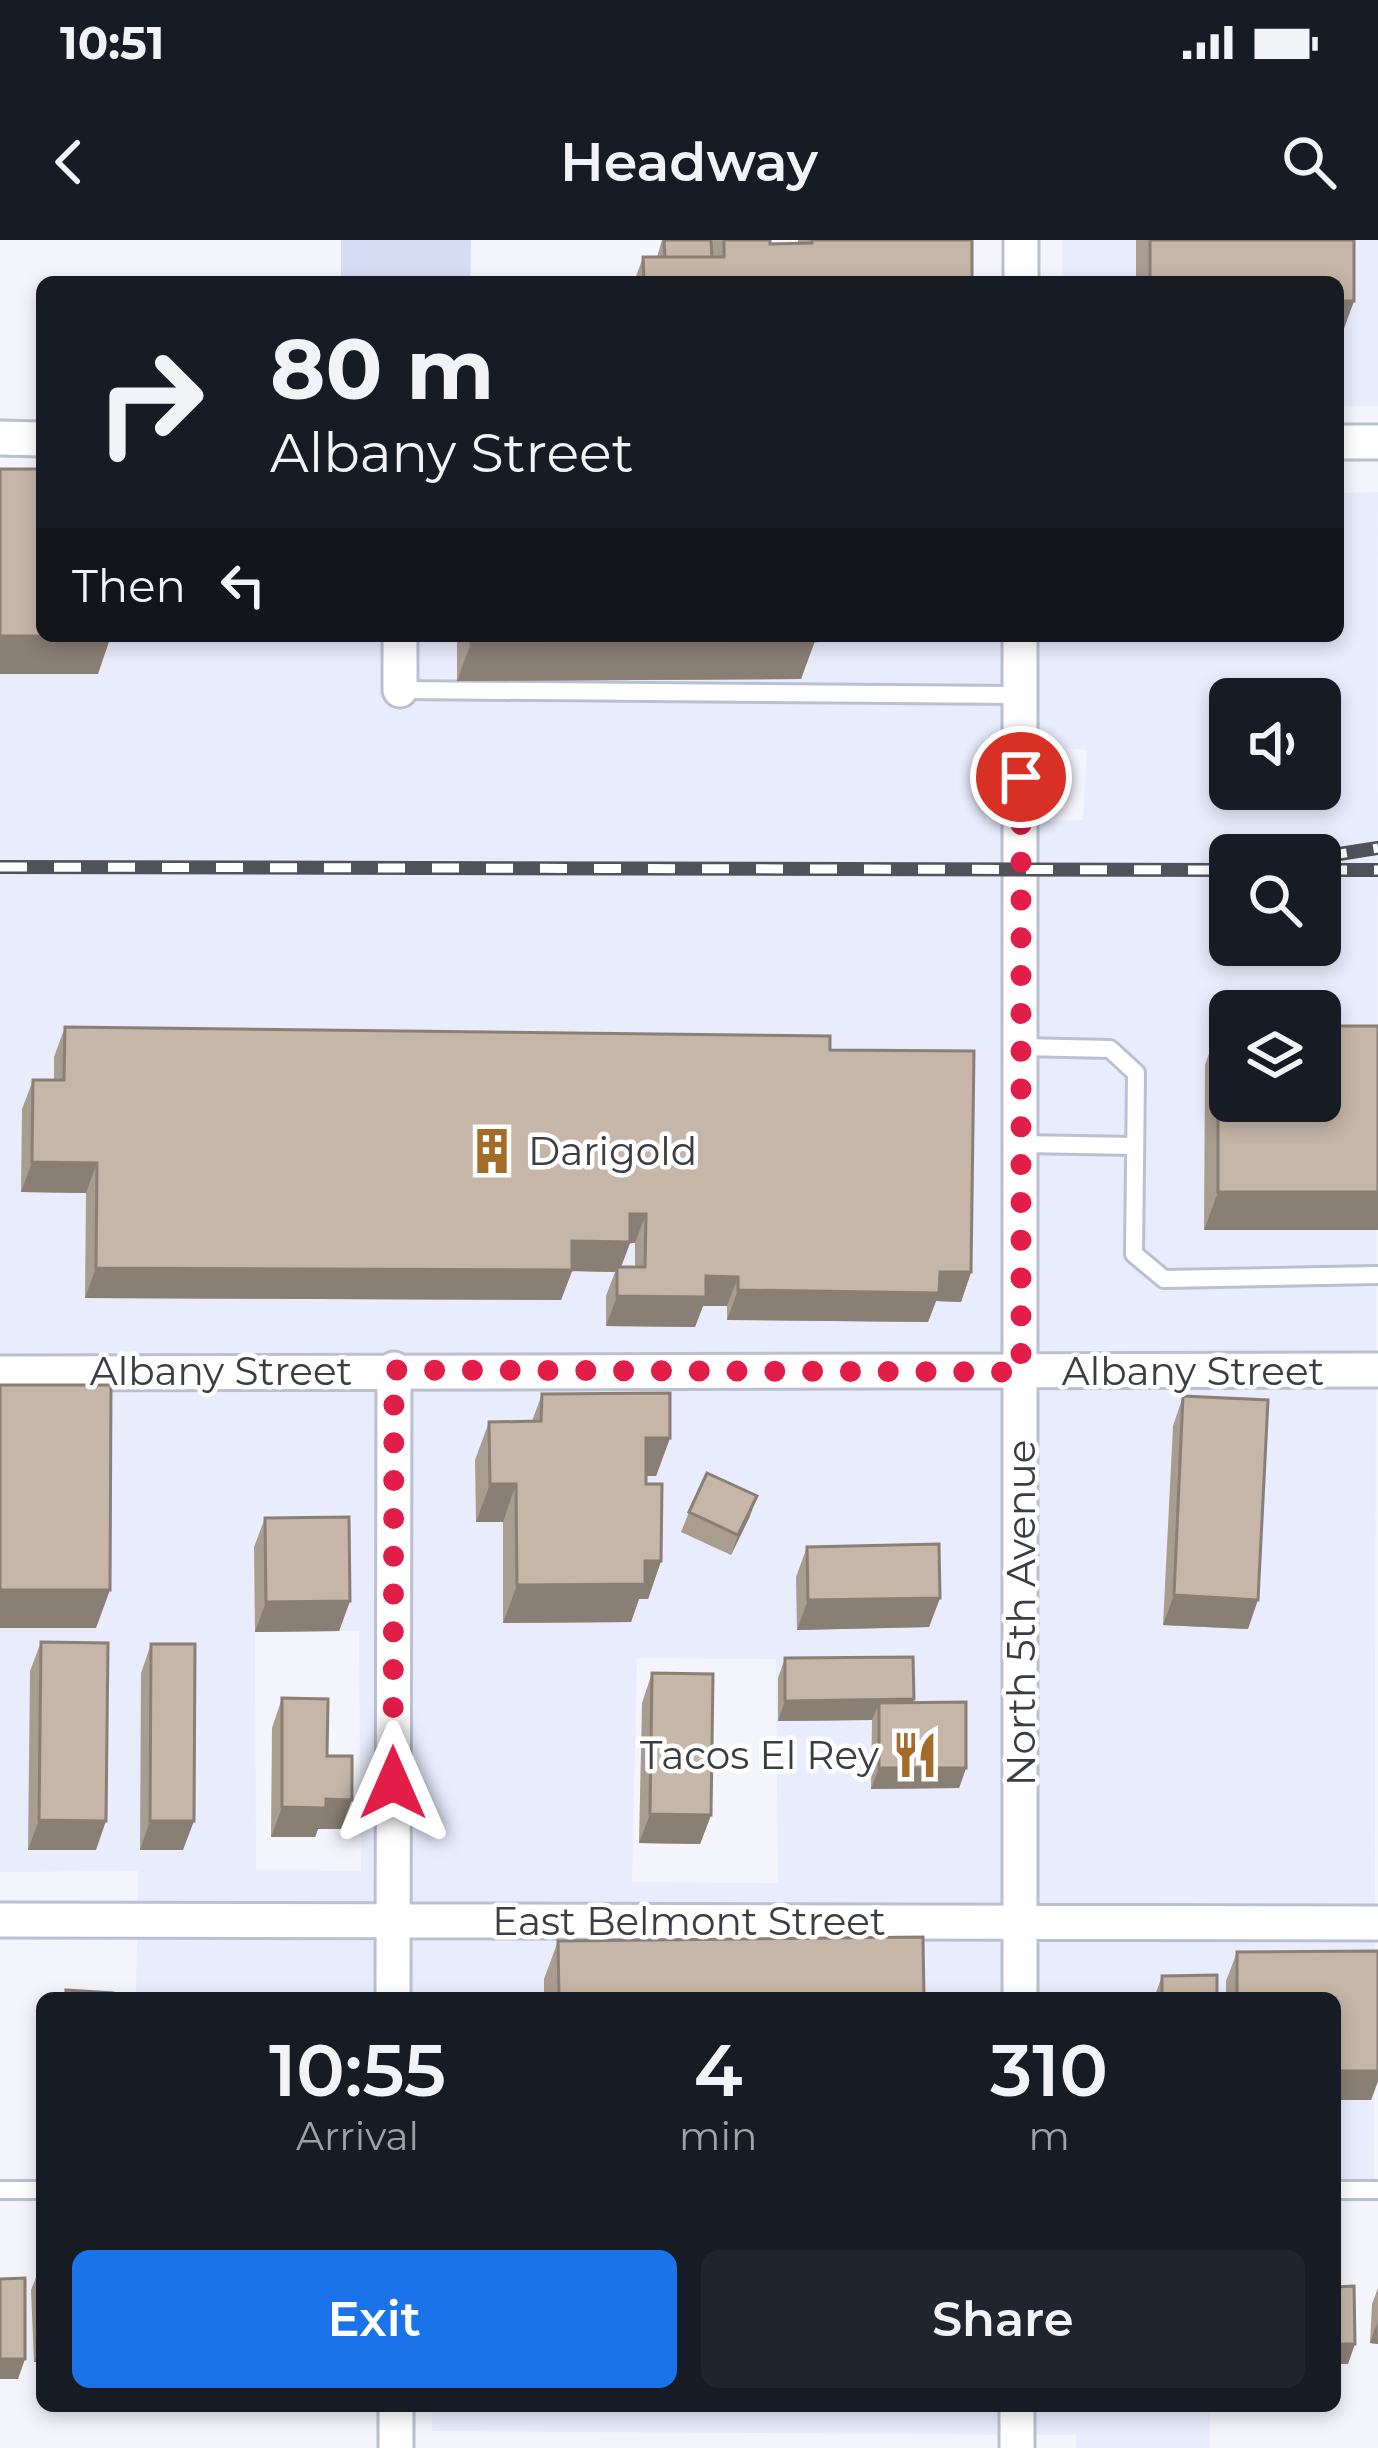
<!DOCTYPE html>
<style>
body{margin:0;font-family:Montserrat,sans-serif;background:#20242c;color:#f1f3f6;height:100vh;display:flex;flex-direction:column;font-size:45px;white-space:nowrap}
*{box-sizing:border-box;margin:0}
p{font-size:39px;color:#9ea1a6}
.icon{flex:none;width:66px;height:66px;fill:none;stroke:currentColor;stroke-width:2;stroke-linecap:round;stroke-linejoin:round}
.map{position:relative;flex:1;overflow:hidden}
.panel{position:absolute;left:36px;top:1752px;width:1305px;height:420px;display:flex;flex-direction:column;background:#171b24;border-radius:18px;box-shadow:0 6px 18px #0003}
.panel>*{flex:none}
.top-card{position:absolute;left:36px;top:36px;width:1308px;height:366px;border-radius:18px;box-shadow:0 6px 18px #0003;background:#171b24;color:#f1f3f6;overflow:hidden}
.buttons{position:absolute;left:1209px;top:438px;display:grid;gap:24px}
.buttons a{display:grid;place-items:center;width:132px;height:132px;border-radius:18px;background:#171b24;box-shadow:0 6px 18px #0003;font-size:60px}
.pin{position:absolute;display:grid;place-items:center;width:102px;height:102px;color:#fff;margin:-51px;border:6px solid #fff;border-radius:50%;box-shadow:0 3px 12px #0007}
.me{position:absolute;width:132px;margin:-66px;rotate:0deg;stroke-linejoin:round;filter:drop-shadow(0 0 9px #0008)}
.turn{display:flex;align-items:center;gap:42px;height:252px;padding:0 36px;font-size:54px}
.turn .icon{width:156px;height:156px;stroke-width:2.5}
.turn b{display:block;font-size:84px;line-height:102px}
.then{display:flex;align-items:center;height:114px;padding:0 36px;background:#0003;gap:24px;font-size:45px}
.eta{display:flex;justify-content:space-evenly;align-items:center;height:204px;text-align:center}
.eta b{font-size:72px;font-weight:600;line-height:84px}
.cta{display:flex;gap:24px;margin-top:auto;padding:24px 36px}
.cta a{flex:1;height:138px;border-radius:18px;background:#1a73e8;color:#fff;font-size:48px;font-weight:600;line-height:138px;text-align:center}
.cta a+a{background:#20242c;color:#f1f3f6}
.status{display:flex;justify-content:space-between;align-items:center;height:84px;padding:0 60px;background:#171b24;direction:ltr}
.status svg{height:33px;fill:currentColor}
header{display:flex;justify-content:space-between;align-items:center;height:156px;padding:0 36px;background:#171b24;font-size:54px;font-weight:600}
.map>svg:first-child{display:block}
.built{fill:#e9ecfd;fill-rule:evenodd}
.green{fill:#d7dcf5}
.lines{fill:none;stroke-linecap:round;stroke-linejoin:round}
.service-casing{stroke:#bbbfd2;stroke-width:22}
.minor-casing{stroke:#bbbfd2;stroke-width:39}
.service{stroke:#fff;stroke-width:16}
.minor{stroke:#fff;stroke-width:33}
.rail-casing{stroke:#505159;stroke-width:14}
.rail{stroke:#fff;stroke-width:9;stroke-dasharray:27;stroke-linecap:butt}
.wall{fill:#a99d90;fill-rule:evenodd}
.shaded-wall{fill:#8a7f75}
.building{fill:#c5b6a7;stroke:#8a7f75;stroke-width:3}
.route{stroke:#e11d48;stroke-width:21;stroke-dasharray:0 37.8}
.labels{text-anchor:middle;stroke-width:9;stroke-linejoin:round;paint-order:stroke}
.poi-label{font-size:39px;fill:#3b3c44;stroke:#fff;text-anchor:start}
.street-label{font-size:39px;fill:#3b3c44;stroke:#fff}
</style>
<div class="status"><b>10:51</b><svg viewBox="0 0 49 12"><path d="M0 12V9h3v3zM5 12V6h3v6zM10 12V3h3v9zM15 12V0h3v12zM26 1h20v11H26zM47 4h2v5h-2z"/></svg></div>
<header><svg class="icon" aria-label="back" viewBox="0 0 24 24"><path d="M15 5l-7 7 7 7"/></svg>Headway<svg class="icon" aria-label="search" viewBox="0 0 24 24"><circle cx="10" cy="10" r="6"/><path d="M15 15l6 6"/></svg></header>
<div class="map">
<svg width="1378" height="2208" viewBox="0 0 1378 2208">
<rect width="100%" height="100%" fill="#f3f4fc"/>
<path class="built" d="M1062,0H1378V166H1338V42H1062Z
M0,249L42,396H1338V253L1378,252L1374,1960L1335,1962V1758H136L138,1631L0,1632ZM1230,459H1320V549H1230ZM986,502L1087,510L1083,580L986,583ZM1230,615H1320V705H1230ZM1230,771H1320V861H1230ZM359,1391L361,1631L256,1630L255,1392ZM637,1418L776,1419L778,1643L632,1642Z
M432,2166H1210V2208H1076V2195L432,2191Z"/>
<path class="green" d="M341,0H471L470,42H341Z"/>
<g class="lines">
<defs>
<path id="service" d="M400,450L1020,455
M1021,807L1110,809L1136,833L1134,1014L1164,1039L1378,1035
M1021,904L1135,906
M0,1950H42
M1335,1950H1378"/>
<path id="minor" d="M1021,42V0
M0,198L42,199
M1338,202H1378
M400,450V396
M0,1133L1378,1130
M0,1680L1378,1683
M393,1758L394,1129
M1020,1758V396
M396,2166V2208
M1017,2208V2166"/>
</defs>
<use href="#service" class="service-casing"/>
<use href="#minor" class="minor-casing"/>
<use href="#service" class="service"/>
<use href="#minor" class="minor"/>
<defs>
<path id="rail" d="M1320,617L1378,608
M0,627L1230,630
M1320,630H1378"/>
</defs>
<use href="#rail" class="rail-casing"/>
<use href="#rail" class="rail"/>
</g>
<path class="wall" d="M662,0H770V4H798V0H972V42H634L643,17H657Z
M1136,0H1354V61L1340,99H1338V42H1136Z
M457,396H931L815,398L801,439L457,441Z
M1378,786V990H1204L1205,825L1218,787Z
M65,787L830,810L971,1032L961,1062L936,1061L928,1082L727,1080V1066H703L695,1087L606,1086V1056L615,1032L572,1031L561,1060L85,1058L86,953L21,952L22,869L33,840H54V817ZM630,1003H635V1027H621Z
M542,1154L670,1198L656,1236H646V1244L661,1321L648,1359H639L631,1382L503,1383V1282H476L475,1220L489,1182L532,1181Z
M1183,1156L1248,1389L1163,1385L1173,1186Z
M689,1272L750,1276L731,1315L681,1292Z
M265,1278L350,1361L339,1391L255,1392L254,1307Z
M807,1307L940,1358L929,1387L797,1390L796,1337Z
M41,1402L96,1610H28L30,1431Z
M151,1404L183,1610H140L141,1433Z
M785,1418L914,1459L913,1462L966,1528L959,1548L871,1549L872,1480L778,1481V1438Z
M652,1433L711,1575L700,1604L639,1603L642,1463Z
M282,1458L327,1516L341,1589H318L315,1597H271L272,1488Z
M558,1701L924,1758H544V1739Z
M1378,1711V1841L1371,1860H1335V1758H1226V1741L1237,1712Z
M1162,1736L1217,1758H1154Z
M39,2030L42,2122H34L31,2050Z
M1378,2048V2104L1370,2103L1372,2064Z"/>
<path class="shaded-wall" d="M1338,61H1354L1340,99H1338Z
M0,396H111L98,434H0Z
M802,396H931L801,398Z
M815,401L801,439L457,441L471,403Z
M32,922L97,923L86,953L21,952Z
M1218,952H1378V990H1204Z
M630,974H646L635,1003H630L619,1032L617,1027L615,1032L572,1031L561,1060L85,1058L96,1028L572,1001Z
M940,1032H971L961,1062L936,1061L928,1082L727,1080L738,1050Z
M706,1036L738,1037L727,1066H703L695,1087L606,1086L617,1056Z
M646,1198H670L656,1236H632Z
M490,1244H516L503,1282H476Z
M757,1256L750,1276L731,1315L738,1295Z
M645,1321H661L648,1359H639L631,1382L503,1383L517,1345Z
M0,1350H110L96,1388H0Z
M1174,1355L1258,1360L1248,1389L1163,1385Z
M940,1358L929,1387L797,1390L808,1360Z
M350,1361L339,1391L255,1392L266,1362Z
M914,1459L906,1480L879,1463L872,1480L778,1481L785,1461Z
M879,1528H966L959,1548L871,1549Z
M326,1559L352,1560L341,1589H318L315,1597H271L282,1567Z
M650,1574L711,1575L700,1604L639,1603Z
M39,1580L106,1581L96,1610H28Z
M150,1581H194L183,1610H140Z
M1335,1831H1378V1841L1371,1860H1335Z
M1377,2083L1378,2104L1370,2103Z
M41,2102L42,2122H34Z
M1335,2104H1355L1348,2124H1335Z
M0,2119H25L18,2139H0Z"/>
<path class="building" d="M664,0H711L712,17H665Z
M724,0H770V4L812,3V0H972V42H644L643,17H724Z
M1150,0H1354V61H1338V42H1150Z
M0,229H42V396H111H0Z
M470,396H815V401L471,403Z
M1320,786H1378V952H1218V787H1230V861H1320Z
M65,787L830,796V810L974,811L971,1032H940L939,1053L738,1050V1037L706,1036V1057L617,1056V1027H645L646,974H630V1002L572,1001V1030L96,1028L97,923L32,922L33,840H64Z
M0,1145H111L110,1350H0Z
M670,1153V1198H646V1244H662L661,1321H645V1344L517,1345L516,1244H490L489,1182L541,1181L542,1154Z
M1183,1156L1268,1160L1258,1360L1174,1355Z
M707,1233L757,1256L738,1295L689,1272Z
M349,1277L350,1361L266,1362L265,1278Z
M939,1304L940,1358L808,1360L807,1307Z
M41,1402L108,1403L106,1581L39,1580Z
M151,1404H195L194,1581H150Z
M913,1417L914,1459L785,1461V1418Z
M652,1433L713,1434L711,1575L650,1574Z
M282,1458L328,1459L327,1516H352V1560L326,1559V1568L282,1567Z
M966,1462V1528H879V1463Z
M923,1697L924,1758H559L558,1701Z
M1378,1711V1831H1335V1758H1237V1712Z
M1217,1735V1758H1162V1736Z
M66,1750L113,1753V1758H66Z
M42,2029V2102H41L39,2030Z
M25,2038V2119H0V2039Z
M1354,2046L1355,2104H1335V2047Z"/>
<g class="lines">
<path class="route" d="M393,1543L394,1130L1021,1132V537"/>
</g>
<defs>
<symbol id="building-bare" viewBox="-9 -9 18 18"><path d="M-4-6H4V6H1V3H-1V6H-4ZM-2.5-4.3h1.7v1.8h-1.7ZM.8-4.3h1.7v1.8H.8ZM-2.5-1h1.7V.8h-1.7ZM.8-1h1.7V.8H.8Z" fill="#a36c28" stroke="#fff" stroke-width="2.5" paint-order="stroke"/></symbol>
<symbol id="restaurant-bare" viewBox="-9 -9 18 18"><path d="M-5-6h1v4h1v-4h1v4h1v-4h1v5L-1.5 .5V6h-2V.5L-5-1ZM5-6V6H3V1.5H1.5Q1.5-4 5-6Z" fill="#a36c28" stroke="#fff" stroke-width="2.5" paint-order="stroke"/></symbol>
</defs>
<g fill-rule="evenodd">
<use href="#building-bare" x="459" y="878" width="66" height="66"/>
<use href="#restaurant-bare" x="882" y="1482" width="66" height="66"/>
</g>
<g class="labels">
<g class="poi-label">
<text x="528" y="925">Darigold</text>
<text x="879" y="1529" text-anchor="end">Tacos El Rey</text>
</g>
<g class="street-label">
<text x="221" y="1145">Albany Street</text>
<text x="1193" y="1145">Albany Street</text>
<text transform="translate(1021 1373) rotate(-90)" y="14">North 5th Avenue</text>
<text x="689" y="1695">East Belmont Street</text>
</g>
</g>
</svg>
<div class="buttons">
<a><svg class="icon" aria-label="sound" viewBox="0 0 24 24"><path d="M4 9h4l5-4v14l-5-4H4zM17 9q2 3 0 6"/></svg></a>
<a><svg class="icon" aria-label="search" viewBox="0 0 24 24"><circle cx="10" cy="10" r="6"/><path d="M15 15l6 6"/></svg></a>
<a><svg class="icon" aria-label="layers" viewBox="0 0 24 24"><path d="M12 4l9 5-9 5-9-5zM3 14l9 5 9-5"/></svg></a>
</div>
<div class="pin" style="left:1021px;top:537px;background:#d93025"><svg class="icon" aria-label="arrive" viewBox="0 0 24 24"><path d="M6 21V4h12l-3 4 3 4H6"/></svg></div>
<svg class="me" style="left:393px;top:1543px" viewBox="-20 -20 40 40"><path d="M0-17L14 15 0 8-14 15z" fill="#e11d48" stroke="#fff" stroke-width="4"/></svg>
<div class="top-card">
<div class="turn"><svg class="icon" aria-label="right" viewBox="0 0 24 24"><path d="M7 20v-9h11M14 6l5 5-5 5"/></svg><div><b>80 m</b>Albany Street</div></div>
<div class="then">Then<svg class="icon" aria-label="left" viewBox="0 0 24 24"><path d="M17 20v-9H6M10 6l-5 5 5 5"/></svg></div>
</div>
<section class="panel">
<div class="eta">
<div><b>10:55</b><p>Arrival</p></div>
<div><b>4</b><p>min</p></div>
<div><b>310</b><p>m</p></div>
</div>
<div class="cta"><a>Exit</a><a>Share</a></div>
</section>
</div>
